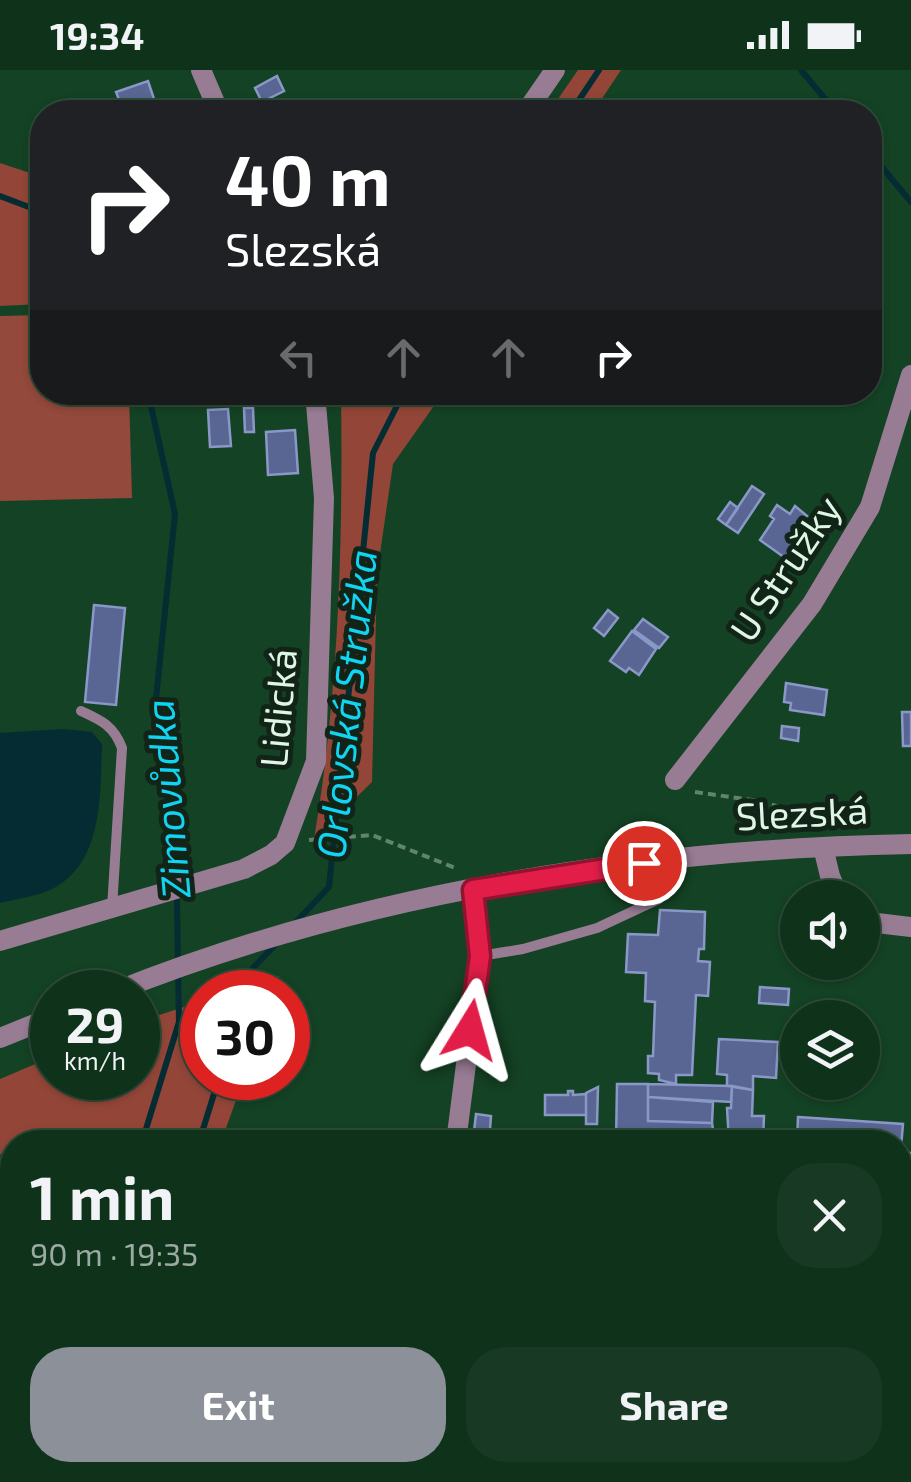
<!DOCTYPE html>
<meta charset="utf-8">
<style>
body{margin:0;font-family:"Exo 2",sans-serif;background:#183a24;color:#f1f3f6;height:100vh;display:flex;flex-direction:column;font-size:38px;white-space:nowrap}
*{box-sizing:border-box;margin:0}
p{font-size:32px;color:#9baaa3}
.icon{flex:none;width:55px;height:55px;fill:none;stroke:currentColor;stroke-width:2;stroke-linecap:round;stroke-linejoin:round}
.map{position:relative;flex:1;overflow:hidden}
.sheet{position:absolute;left:0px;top:1060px;width:912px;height:352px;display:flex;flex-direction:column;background:#0f321b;border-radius:40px 40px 0 0;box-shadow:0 2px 8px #0004,0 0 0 2px #2f4d3a}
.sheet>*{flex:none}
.hud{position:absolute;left:30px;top:30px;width:852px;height:305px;border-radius:40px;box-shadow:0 2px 8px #0004,0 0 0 2px #2f4d3a;background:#202124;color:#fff;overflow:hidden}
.fabs{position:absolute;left:780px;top:810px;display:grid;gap:20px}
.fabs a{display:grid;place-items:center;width:100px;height:100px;border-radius:50%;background:#0f321b;box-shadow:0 2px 8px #0004,0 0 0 2px #2f4d3a;font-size:50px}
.speed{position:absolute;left:30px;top:900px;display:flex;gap:20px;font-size:50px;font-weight:700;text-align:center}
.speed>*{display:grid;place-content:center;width:130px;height:130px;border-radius:50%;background:#0f321b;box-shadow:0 2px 8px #0004,0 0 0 2px #2f4d3a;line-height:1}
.speed small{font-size:25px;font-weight:400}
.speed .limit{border:15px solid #d22;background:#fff;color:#111}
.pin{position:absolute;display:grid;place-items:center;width:85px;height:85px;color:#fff;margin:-42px;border:5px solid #fff;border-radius:50%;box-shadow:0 2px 10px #0007}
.me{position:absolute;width:110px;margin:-55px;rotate:8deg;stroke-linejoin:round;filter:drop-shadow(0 0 8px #0008)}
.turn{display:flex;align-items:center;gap:35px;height:210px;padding:0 30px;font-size:45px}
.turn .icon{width:130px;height:130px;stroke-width:2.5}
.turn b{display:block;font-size:70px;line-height:85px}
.lanes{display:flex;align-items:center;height:95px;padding:0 30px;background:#0003;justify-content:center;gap:50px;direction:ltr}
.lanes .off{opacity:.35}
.round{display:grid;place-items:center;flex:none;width:105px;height:105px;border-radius:40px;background:#183a24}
.headline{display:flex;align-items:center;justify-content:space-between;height:170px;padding:0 30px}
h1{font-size:60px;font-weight:700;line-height:75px}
.button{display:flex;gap:20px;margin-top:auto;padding:20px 30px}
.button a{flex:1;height:115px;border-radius:40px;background:#8c9099;color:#fff;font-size:40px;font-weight:700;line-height:115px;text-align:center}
.button a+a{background:#183a24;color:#f1f3f6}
.status{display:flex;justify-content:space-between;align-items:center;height:70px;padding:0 50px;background:#0f321b;direction:ltr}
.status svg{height:28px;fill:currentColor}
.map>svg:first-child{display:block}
.green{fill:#93493b}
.forest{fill:#934638}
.water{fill:#052c33}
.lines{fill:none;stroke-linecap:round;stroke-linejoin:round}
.stream{stroke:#052c33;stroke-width:6}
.building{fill:#596693;stroke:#8a98c8;stroke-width:2.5}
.path{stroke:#60856b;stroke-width:4;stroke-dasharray:8 5;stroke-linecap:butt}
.service{stroke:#987c94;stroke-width:10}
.minor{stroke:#987c94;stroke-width:20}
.tertiary{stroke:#987c94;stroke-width:20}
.route-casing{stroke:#92132f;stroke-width:25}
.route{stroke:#e11d48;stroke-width:18}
.labels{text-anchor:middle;stroke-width:10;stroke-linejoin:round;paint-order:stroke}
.street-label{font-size:38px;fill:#def6e3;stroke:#112417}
.water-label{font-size:40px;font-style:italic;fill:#10d4f1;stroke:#112417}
</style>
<div class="status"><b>19:34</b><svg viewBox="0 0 49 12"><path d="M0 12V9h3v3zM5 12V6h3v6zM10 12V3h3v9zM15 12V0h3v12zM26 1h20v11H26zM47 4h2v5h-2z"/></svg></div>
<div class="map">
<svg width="911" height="1412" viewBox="0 0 911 1412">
<rect width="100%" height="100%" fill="#144224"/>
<path class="green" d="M42,245V322L129,323L132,428L0,431V246Z
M12,1190V1400H17L12,1412H0V1202Z"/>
<path class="forest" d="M578,0H621L593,42H549Z
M0,93L42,107V234L0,236Z
M341,323H443L393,394L377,504L372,712L314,769C339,622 343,471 341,323Z
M279,906L273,922H228Z
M202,931V1008H244L221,1072H12V1190L0,1202V1009L52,987V1008H138V952Z
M17,1400H195L194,1412H12Z"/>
<path class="water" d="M64,659L92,662L102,674C100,723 104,791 54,818C39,826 17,829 0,833V663Z"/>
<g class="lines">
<path class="stream" d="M801,0L836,42
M571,42L599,0
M870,83L911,132
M0,126L42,142
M295,853L329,817L373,383L404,322
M245,922L253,898L276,874
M142,1072L179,952L176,774L154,648L175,444L151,336V322
M199,1072L219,1008
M0,1088L12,1082
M110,1412V1400
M177,1412V1400"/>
</g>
<path class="building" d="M277,6L284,21L262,32L255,18Z
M148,11L154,29L123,40L116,22Z
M244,338H253L254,362H245Z
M228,339L231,376L210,377L208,340Z
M295,360L298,403L268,405L266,362Z
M752,416L764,424L738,463L726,455Z
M730,432L738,438L726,455L718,449Z
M777,435L790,444L795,436L807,446L802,452L810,459L788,490L760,470L774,449L770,446Z
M94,535L125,538L116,635L85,632Z
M608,540L618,548L604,566L594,558Z
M643,549L668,567L659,578L634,560Z
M632,561L656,579L639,605L629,598L626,602L610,591Z
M786,613L827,620L824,645L790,640L791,633L784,632Z
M902,642H911V676H903Z
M782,656L799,658L798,671L781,668Z
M660,840L705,842L704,879H699L698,891L710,892L708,926L696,925L692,1005H676V1014L659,1010V1004L648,1003V986H653L655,932L645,931L646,903L626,902L628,864L658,865Z
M760,917L789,919L788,935L759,933Z
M719,969L778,972L776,1008L753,1006V1020L727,1016V1005L717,1004Z
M617,1014H648V1051L712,1053L715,1072H616Z
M648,1014L732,1016L731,1032L648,1027Z
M732,1016L753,1020L752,1046H764L763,1072H729L727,1038H731Z
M598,1017L597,1054H586V1023Z
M568,1021H573V1025L586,1024V1045H545V1025H568Z
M648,1027L713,1032L712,1053L648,1051Z
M476,1044L491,1046L489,1072L473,1070Z
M798,1047L903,1054L900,1090V1072H797Z
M901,1082L911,1083V1104L900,1103Z"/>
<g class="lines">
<path class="path" d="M695,722L759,731L822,749
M309,770L372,765L458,799"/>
<path class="service" d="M81,641C101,650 114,656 122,678L112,838
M480,886L523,879L597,858L659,829"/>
<path class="minor" d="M201,0L219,42
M526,42L555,0
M675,710L812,534L870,437L911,305
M823,777L830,806L839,828
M862,847L877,853L911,857
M0,871L244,799L271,785L285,773L316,691L324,428L315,322
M456,1072L480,886L473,820
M413,1400L416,1412"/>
<path class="tertiary" d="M114,922C364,822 642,779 911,774
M0,968L52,947"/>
</g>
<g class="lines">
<defs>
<path id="route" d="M470,960L480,886L473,820L644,793"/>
</defs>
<use href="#route" class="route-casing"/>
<use href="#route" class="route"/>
</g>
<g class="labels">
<g class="street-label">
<text transform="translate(786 499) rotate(-56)" y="13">U Stružky</text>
<text transform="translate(279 638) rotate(-85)" y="13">Lidická</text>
<text transform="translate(802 744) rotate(-3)" y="13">Slezská</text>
</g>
<g class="water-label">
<text transform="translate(347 634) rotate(-84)" y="14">Orlovská Stružka</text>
<text transform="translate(168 729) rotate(-95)" y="14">Zimovůdka</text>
</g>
</g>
</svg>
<div class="fabs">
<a><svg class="icon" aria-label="sound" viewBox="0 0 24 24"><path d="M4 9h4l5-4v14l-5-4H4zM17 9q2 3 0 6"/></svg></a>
<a><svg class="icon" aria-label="layers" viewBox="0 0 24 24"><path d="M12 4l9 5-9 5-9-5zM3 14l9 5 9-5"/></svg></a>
</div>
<div class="speed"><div>29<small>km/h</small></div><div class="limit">30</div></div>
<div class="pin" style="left:644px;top:793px;background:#d93025"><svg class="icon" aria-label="arrive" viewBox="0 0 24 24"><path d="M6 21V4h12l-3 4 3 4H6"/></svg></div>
<svg class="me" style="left:470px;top:960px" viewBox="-20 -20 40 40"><path d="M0-17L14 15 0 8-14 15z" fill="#e11d48" stroke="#fff" stroke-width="4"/></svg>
<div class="hud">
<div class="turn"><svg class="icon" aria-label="right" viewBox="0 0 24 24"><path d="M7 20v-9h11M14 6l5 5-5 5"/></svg><div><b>40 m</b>Slezská</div></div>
<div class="lanes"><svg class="icon off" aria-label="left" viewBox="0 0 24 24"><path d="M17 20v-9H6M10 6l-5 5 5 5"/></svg><svg class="icon off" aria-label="ahead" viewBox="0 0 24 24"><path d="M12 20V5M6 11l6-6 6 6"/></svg><svg class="icon off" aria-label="ahead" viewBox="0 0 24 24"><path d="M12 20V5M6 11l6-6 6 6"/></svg><svg class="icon" aria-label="right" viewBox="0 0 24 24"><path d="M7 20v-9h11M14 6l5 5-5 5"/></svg></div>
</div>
<section class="sheet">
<div class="headline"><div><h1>1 min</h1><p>90 m · 19:35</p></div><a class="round"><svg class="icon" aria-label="close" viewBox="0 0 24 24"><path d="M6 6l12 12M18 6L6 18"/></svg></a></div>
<div class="button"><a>Exit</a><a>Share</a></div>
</section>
</div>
